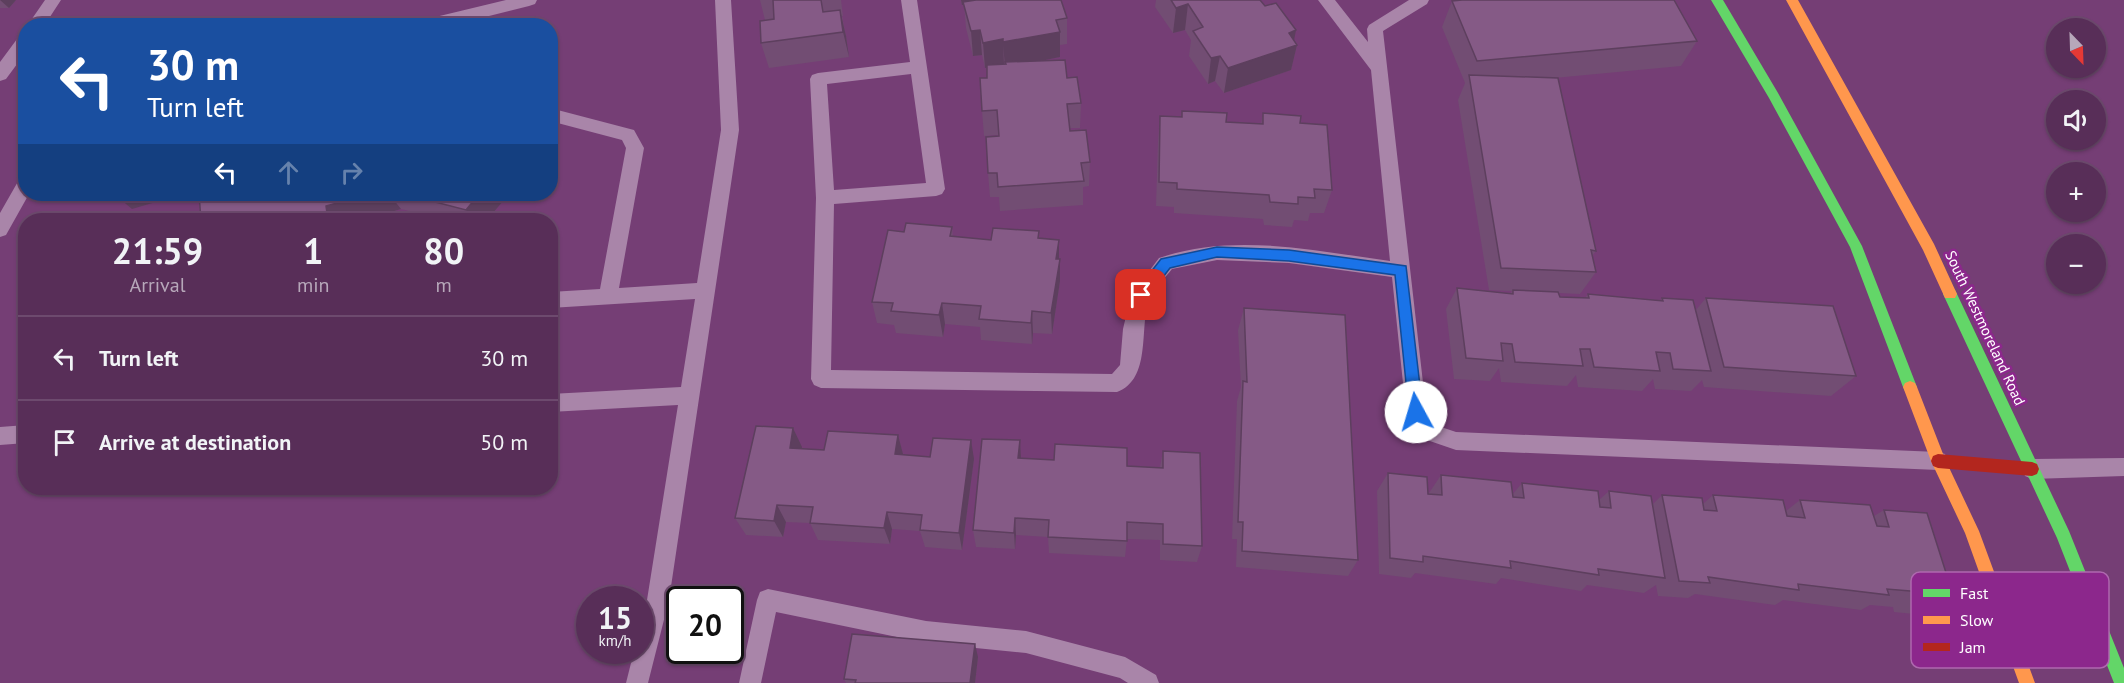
<!DOCTYPE html>
<meta charset="utf-8">
<style>
body{margin:0;font-family:"PT Sans",sans-serif;background:#613a61;color:#f1f3f6;height:100vh;display:flex;flex-direction:column;font-size:22px;white-space:nowrap}
*{box-sizing:border-box;margin:0}
p{font-size:20px;color:#b7a8ba}
.icon{flex:none;width:33px;height:33px;fill:none;stroke:currentColor;stroke-width:2;stroke-linecap:round;stroke-linejoin:round}
.map{position:relative;flex:1;overflow:hidden}
.sheet{position:absolute;left:18px;top:213px;width:540px;height:282px;display:flex;flex-direction:column;background:#582e58;border-radius:24px;box-shadow:0 2px 4px #0004,0 0 0 2px #6d4a6e}
.sheet>*{flex:none}
.top-card{position:absolute;left:18px;top:18px;width:540px;height:183px;border-radius:24px;box-shadow:0 2px 4px #0004,0 0 0 2px #6d4a6e;background:#1a4fa0;color:#fff;overflow:hidden}
.needle{width:39px;rotate:157deg}
.tools{position:absolute;left:2046px;top:18px;display:grid;gap:12px}
.tools a{display:grid;place-items:center;width:60px;height:60px;border-radius:50%;background:#582e58;box-shadow:0 2px 4px #0004,0 0 0 2px #6d4a6e;font-size:30px}
.speed{position:absolute;left:576px;top:586px;display:flex;gap:12px;font-size:30px;font-weight:700;text-align:center}
.speed>*{display:grid;place-content:center;width:78px;height:78px;border-radius:50%;background:#582e58;box-shadow:0 2px 4px #0004,0 0 0 2px #6d4a6e;line-height:1}
.speed small{font-size:15px;font-weight:400}
.speed .limit{border:3px solid #111;border-radius:9px;background:#fff;color:#111}
.pin{position:absolute;display:grid;place-items:center;width:51px;height:51px;color:#fff;margin:-26px;border-radius:12px;box-shadow:0 3px 9px #0006}
.me{position:absolute;width:66px;margin:-33px;rotate:354deg;stroke-linejoin:round;filter:drop-shadow(0 0 4px #0008)}
.turn{display:flex;align-items:center;gap:21px;height:126px;padding:0 30px;font-size:27px}
.turn .icon{width:78px;height:78px;stroke-width:2.5}
.turn b{display:block;font-size:42px;line-height:51px}
.lanes{display:flex;align-items:center;height:57px;padding:0 30px;background:#0003;justify-content:center;gap:30px;direction:ltr}
.lanes .off{opacity:.35}
.eta{display:flex;justify-content:space-evenly;align-items:center;height:102px;text-align:center}
.eta b{font-size:36px;font-weight:800;line-height:42px}
ul{padding:0;list-style:none}
li{display:flex;align-items:center;gap:18px;height:84px;padding:0 30px;border-top:2px solid #6d4a6e}
li div{flex:1}
li b{display:block;font-size:22px}
li em{font-style:normal}
.map>svg:first-child{display:block}
.lines{fill:none;stroke-linecap:round;stroke-linejoin:round}
.lane{fill:#a985a9;fill-rule:evenodd}
.fast{fill:#63d668;fill-rule:evenodd}
.slow{fill:#ff974d;fill-rule:evenodd}
.jam{fill:#b3261e;fill-rule:evenodd}
.wall{fill:#724d73}
.shaded-wall{fill:#5d3f5e}
.building{fill:#855a86;stroke:#5d3f5e;stroke-width:1.5}
.route{fill:#1a73e8;stroke:#114b97;stroke-width:1.5}
.labels{text-anchor:middle;stroke-width:5;stroke-linejoin:round;paint-order:stroke}
.street-label{font-size:15px;fill:#fff;stroke:#8c278c}
.key{fill:#8c278c;stroke:#ae68ae;stroke-width:1.5}
.key-label{font-size:16px;fill:#fff}
</style>
<div class="map">
<svg width="2124" height="683" viewBox="0 0 2124 683">
<rect width="100%" height="100%" fill="#753e75"/>
<g class="lines">
<path class="lane" d="M45,0H61L44,26H27Z
M506,0H537L535,4L529,6L449,26H415L417,22L423,20Z
M715,0H731L739,130L669,600L648,683H626L634,651H640V625L647,600L678,405L550,412V394L681,387L695,299L550,308V292L600,289L626,148L622,140L550,121V108L634,130L644,148L619,288L697,283L721,130Z
M901,0H917L945,189L942,194L936,196L834,204L831,370L1112,374L1120,365L1123,329L1131,295L1159,258C1234,232 1315,251 1390,261L1371,70L1318,0H1335L1368,42L1367,29L1369,25L1409,0H1429L1427,4L1383,31L1426,409L1438,426L1456,432L1938,452L1945,454L1948,461L1945,468L1938,470L1456,450L1424,439L1406,412L1392,277L1289,263L1217,260L1172,269C1165,278 1154,289 1149,299C1139,328 1152,379 1117,392L821,388L814,385L811,379L816,198L810,79L812,75L818,73L910,62ZM911,74L926,183L834,190L827,84Z
M26,33V52L6,79L0,81V62L20,35Z
M26,176V194H29L6,235L0,237V213L20,178Z
M26,425V443L0,445V427Z
M2124,458V476L2032,479L2025,476L2022,469L2025,462L2032,459Z
M768,589L926,621L1026,631L1125,657L1156,675L1159,683H1128L1120,678L1026,653L926,643L776,612L761,683H739L757,600L760,592Z"/>
<path class="fast" d="M1711,0H1723L1778,93L1862,246L1917,387L1915,391L1910,393L1905,391L1903,387L1850,247L1769,98Z
M1950,288L1955,290L1957,294L2069,531L2124,668V683H2114L2057,538L1943,294L1945,290Z"/>
<path class="slow" d="M1786,0H1798L1934,244L1957,294L1955,298H1945L1923,250Z
M1910,381L1915,383L1917,387L1945,459L1979,531L2035,683H2019L1965,533L1931,461L1903,387L1905,383Z"/>
<path class="jam" d="M1938,454L2032,462L2037,464L2039,469L2037,474L2032,476L1938,468L1933,466L1931,461L1933,456Z"/>
</g>
<path class="wall" d="M0,0H16L9,8H0Z
M760,0H841L843,16H842L846,36L849,57L769,68L761,43L765,20Z
M961,0H1061L1067,18V44L1060,45V57L1042,60L1067,78L1081,103L1080,128H1070V131L1090,162L1089,186L1083,187V205L1000,211L999,197H990L988,173L998,135L984,136L982,111L987,78V68H985L982,55L973,56L966,28L964,4L962,5Z
M1156,0H1260L1297,45L1291,70L1224,93L1215,81L1208,84L1189,56L1191,40L1185,30L1173,33L1155,7Z
M1452,1L1697,41L1681,66L1554,78L1596,251L1592,256L1596,272L1580,294L1559,293L1560,297L1585,298L1588,294L1660,301L1662,298L1695,311L1706,298L1856,376L1831,396L1704,387L1702,380L1691,391L1655,389L1653,379L1642,391L1578,387L1576,375L1567,386L1501,382L1499,368L1490,381L1454,379L1446,309L1457,288L1510,294L1512,291L1489,290L1458,100L1465,83L1442,27Z
M1182,111L1226,122L1261,124L1263,113L1300,123L1332,190L1324,213H1310L1308,221L1294,220L1292,227L1264,225L1263,219L1174,213V207L1156,206L1158,141L1160,116L1181,117Z
M199,194H509L487,220H446L401,209L363,220H201Z
M952,227L953,237L991,240L1039,231V238L1060,259V281L1052,334L1033,333L1032,344L981,340L980,327L945,324L943,337L896,333L894,325L877,323L872,302L904,232Z
M1244,308L1358,560L1348,576L1236,567L1237,539H1232L1237,401L1241,387L1238,330Z
M793,428L802,449L824,450L898,435L903,455L974,459L962,550L925,547L920,531L892,529L890,544L818,540L810,523L786,522L783,537L746,535L735,518Z
M1163,451L1202,546L1197,562L1160,560V540L1127,539L1125,557L1049,553L1048,537L1016,535L1015,549L976,547L973,530L1021,458L1127,466L1160,467Z
M1388,473L1429,494V493L1441,475L1512,495L1522,483L1599,500L1609,491L1653,504L1662,495L1703,504L1713,495L1786,511L1800,500L1874,516L1884,510L1955,601L1925,615L1894,612L1893,607L1870,605L1861,610L1783,600L1775,605L1695,594L1688,598L1658,596L1656,585L1644,593L1587,585L1581,591L1501,578L1496,584L1415,573L1411,578L1379,574L1377,491Z
M978,657L975,683H846L844,679Z"/>
<path class="shaded-wall" d="M0,0H16L9,8Z
M961,0H975V3L962,5Z
M1188,4L1185,30L1173,33L1176,8Z
M840,10L846,36L849,57L843,32Z
M980,30L982,55L973,56L971,31Z
M1296,30L1293,46L1297,45L1291,70L1224,93L1228,68L1289,33Z
M1060,32V57L1005,68L1003,42Z
M1003,39L1004,65L985,68L983,43Z
M1220,56L1215,81L1208,84L1211,58Z
M101,194H183L132,209L119,198L109,201Z
M369,194H389L401,209L363,220H328L326,206Z
M479,194H509L487,220H474L466,210Z
M1059,240V262L1056,259Z
M1060,259V281L1052,334L1051,313Z
M942,303L945,324L943,337L939,315Z
M1032,311L1033,333L1032,344L1031,323Z
M793,428L802,447L798,466L790,448Z
M898,435L903,454L901,473L895,454Z
M971,440L974,459L962,550L959,533Z
M1020,440L1021,459L1018,458Z
M777,505L786,522L783,537L774,521Z
M887,512L892,529L890,544L884,528Z
M1015,518L1016,535L1015,549L1014,533Z
M975,644L978,657L975,683H970Z"/>
<path class="building" d="M773,0H821L823,12L840,10L843,32L761,43L760,21L774,19Z
M976,0H1061L1067,18L1056,20L1060,32L1003,42V39L983,43L980,30L971,31L963,2Z
M1171,0H1260L1265,6L1276,3L1296,30L1289,33L1297,45L1228,68L1220,56L1211,58L1193,31L1203,27L1188,4L1176,8Z
M1462,0H1674L1697,41L1477,61L1452,1Z
M1065,60L1067,78L1077,77L1081,103L1067,104L1070,131L1086,130L1090,162L1081,163L1084,181L998,187L997,173H988L986,137L999,136L997,110L982,111L980,78H987V65L1006,64L1005,62Z
M1469,75L1558,78L1596,251L1591,250L1596,272L1501,268Z
M1182,111L1227,113L1226,122L1263,124V113L1301,116L1300,123L1327,125L1332,190L1314,189L1315,198L1298,197V204L1270,202L1269,195L1177,189V183L1159,182L1160,116L1182,117Z
M199,194H369L326,206L328,220H201Z
M404,194H479L466,210Z
M906,223L952,227L950,236L991,240L993,228L1039,231L1038,238L1059,240L1056,259H1060L1051,313L1032,311L1031,323L979,319L981,306L942,303L939,315L891,311L893,303L872,302L888,230L904,232Z
M1457,288L1513,294V290L1558,292L1560,297L1589,298L1588,294L1663,301L1662,298L1693,300L1711,371L1673,369L1670,353L1656,352L1660,371L1594,367L1590,349H1580L1583,366L1515,362L1512,344L1501,343L1503,361L1466,358Z
M1706,298L1833,306L1856,376L1724,367Z
M1244,308L1345,315L1358,560L1242,551L1243,522H1238L1243,381L1247,382Z
M756,426L793,428L790,448L824,450L828,431L898,435L895,454L930,457L933,438L971,440L959,533L920,530L922,515L887,512L884,528L810,523L813,507L777,505L774,521L735,518Z
M982,439L1020,440L1018,458L1054,460L1055,444L1127,448V466L1163,468V451L1200,453L1202,546L1163,544V524L1127,522V541L1048,537L1049,520L1015,518L1014,533L973,530Z
M1388,473L1427,477L1428,494L1442,495L1441,475L1511,482L1513,497L1524,498L1522,483L1598,491L1600,507L1611,508L1609,491L1651,496L1665,578L1598,569L1599,575L1510,561L1511,568L1423,556V562L1390,558Z
M1662,495L1702,498L1704,510L1717,511L1713,495L1783,500L1787,516L1805,518L1800,500L1870,505L1877,526L1889,527L1884,510L1927,513L1955,601L1923,598L1922,592L1887,589L1889,595L1798,584L1799,590L1708,577L1710,583L1679,581Z
M852,634L975,644L970,683H855L856,680L844,679Z"/>
<path class="route" d="M1217,247L1289,250L1406,266L1423,412L1421,417L1416,419L1411,417L1409,412L1395,275L1289,261L1217,257L1170,268L1146,299H1136L1135,295L1136,291L1161,259Z"/>
<g class="labels">
<g class="street-label">
<text transform="translate(1985 328) rotate(65)" y="5">South Westmoreland Road</text>
</g>
</g>
<rect x="1911" y="572" width="198" height="96" rx="9" class="key"/>
<rect x="1923" y="589" width="27" height="8" fill="#63d668"/>
<rect x="1923" y="616" width="27" height="8" fill="#ff974d"/>
<rect x="1923" y="643" width="27" height="8" fill="#b3261e"/>
<g class="key-label">
<text x="1960" y="599">Fast</text>
<text x="1960" y="626">Slow</text>
<text x="1960" y="653">Jam</text>
</g>
</svg>
<div class="tools">
<a><svg class="needle" viewBox="-14 -14 28 28"><path d="M0-13l5 13h-10z" fill="#e53935"/><path d="M0 13l5-13h-10z" fill="#b7a8ba"/></svg></a>
<a><svg class="icon" aria-label="sound" viewBox="0 0 24 24"><path d="M4 9h4l5-4v14l-5-4H4zM17 9q2 3 0 6"/></svg></a>
<a>+</a>
<a>−</a>
</div>
<div class="speed"><div>15<small>km/h</small></div><div class="limit">20</div></div>
<div class="pin" style="left:1141px;top:295px;background:#d93025"><svg class="icon" aria-label="arrive" viewBox="0 0 24 24"><path d="M6 21V4h12l-3 4 3 4H6"/></svg></div>
<svg class="me" style="left:1416px;top:412px" viewBox="-20 -20 40 40"><circle r="19" fill="#fff"/><path d="M0-13L10 11 0 6-10 11z" fill="#1a73e8"/></svg>
<div class="top-card">
<div class="turn"><svg class="icon" aria-label="left" viewBox="0 0 24 24"><path d="M17 20v-9H6M10 6l-5 5 5 5"/></svg><div><b>30 m</b>Turn left</div></div>
<div class="lanes"><svg class="icon" aria-label="left" viewBox="0 0 24 24"><path d="M17 20v-9H6M10 6l-5 5 5 5"/></svg><svg class="icon off" aria-label="ahead" viewBox="0 0 24 24"><path d="M12 20V5M6 11l6-6 6 6"/></svg><svg class="icon off" aria-label="right" viewBox="0 0 24 24"><path d="M7 20v-9h11M14 6l5 5-5 5"/></svg></div>
</div>
<section class="sheet">
<div class="eta">
<div><b>21:59</b><p>Arrival</p></div>
<div><b>1</b><p>min</p></div>
<div><b>80</b><p>m</p></div>
</div>
<ul>
<li><svg class="icon" aria-label="left" viewBox="0 0 24 24"><path d="M17 20v-9H6M10 6l-5 5 5 5"/></svg><div><b>Turn left</b></div><em>30 m</em></li>
<li><svg class="icon" aria-label="arrive" viewBox="0 0 24 24"><path d="M6 21V4h12l-3 4 3 4H6"/></svg><div><b>Arrive at destination</b></div><em>50 m</em></li>
</ul>
</section>
</div>
